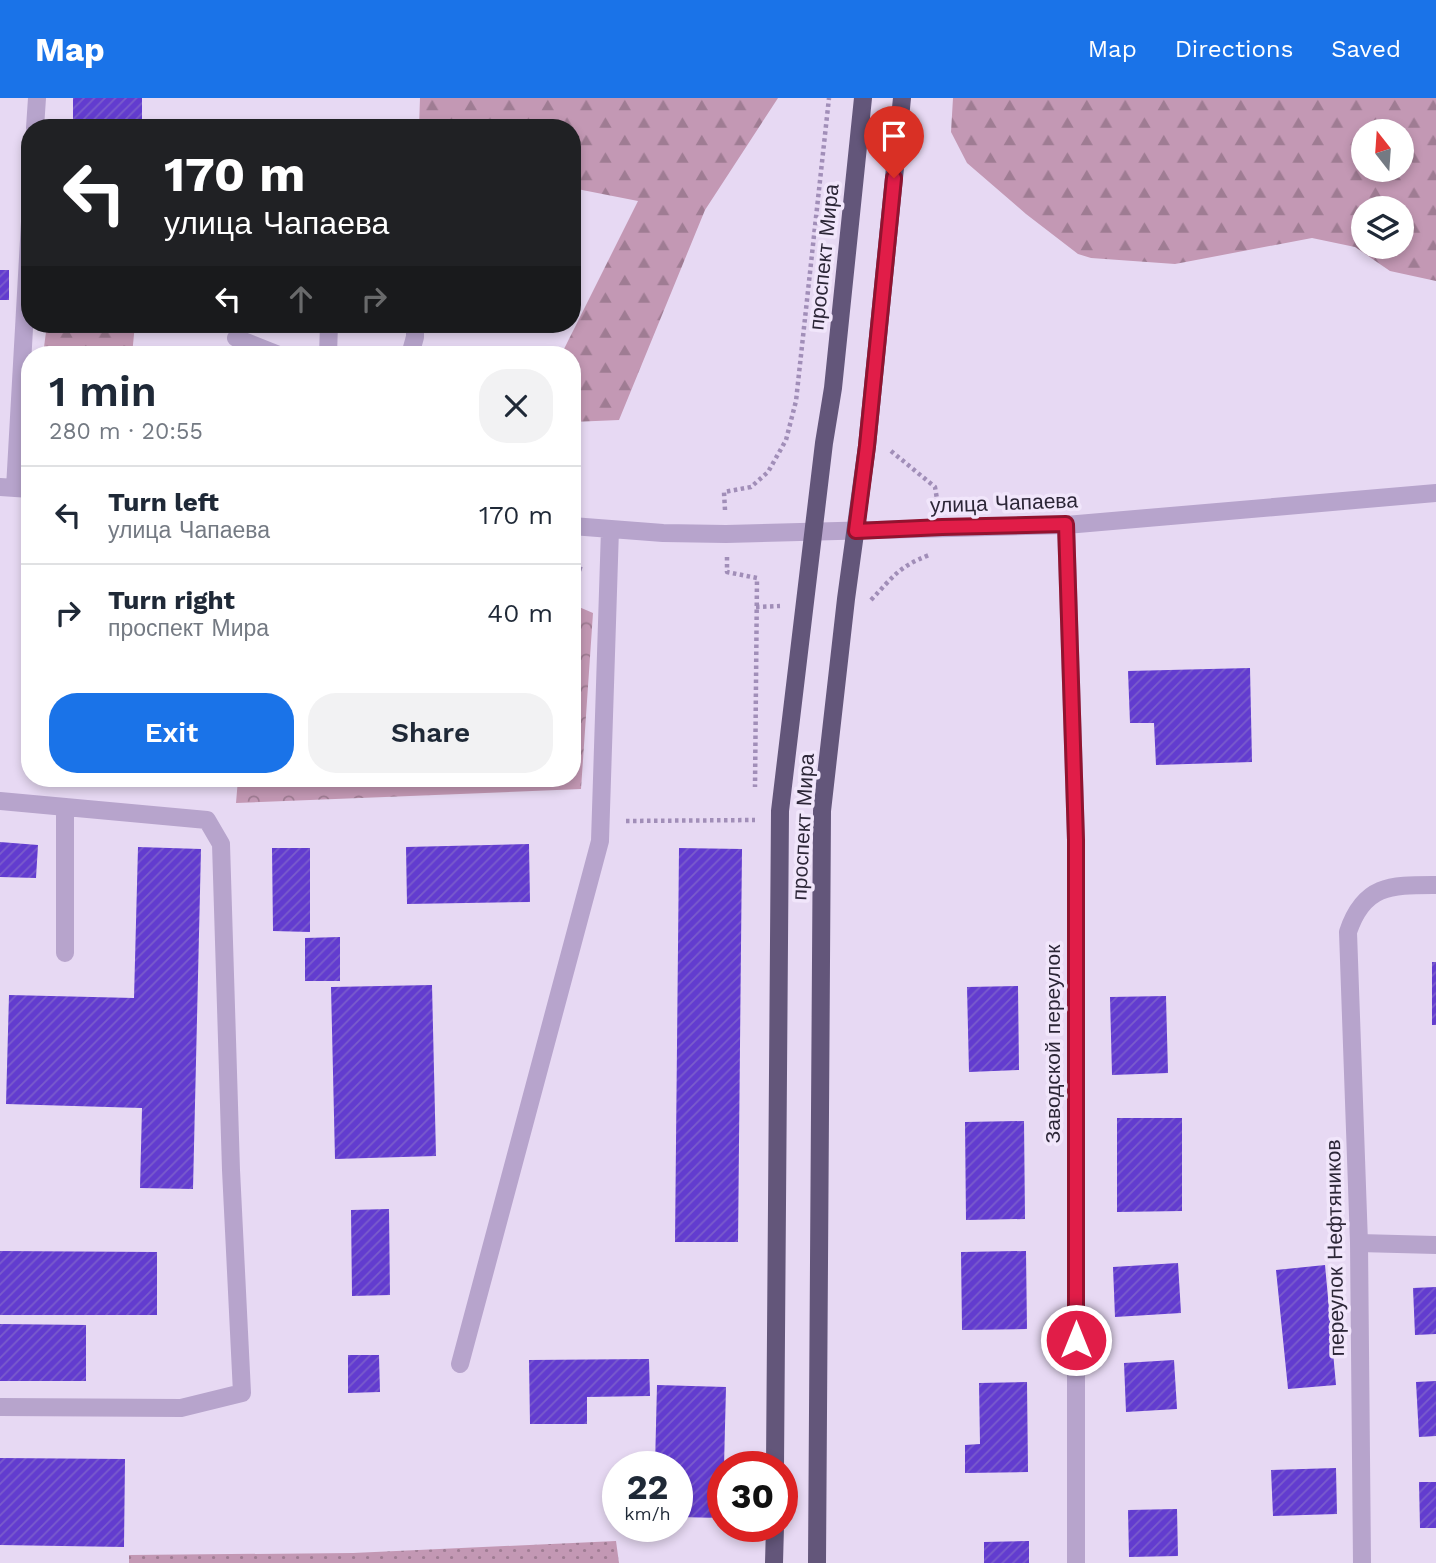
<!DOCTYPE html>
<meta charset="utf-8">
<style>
body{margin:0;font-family:"Work Sans",sans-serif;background:#f2f2f3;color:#1f2937;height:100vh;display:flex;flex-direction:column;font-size:26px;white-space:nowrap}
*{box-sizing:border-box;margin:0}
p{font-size:23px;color:#747a83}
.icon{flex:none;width:38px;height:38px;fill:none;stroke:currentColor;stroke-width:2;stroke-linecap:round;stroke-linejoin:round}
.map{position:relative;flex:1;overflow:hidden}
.sheet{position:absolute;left:21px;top:248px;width:560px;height:441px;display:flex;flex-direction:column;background:#fff;border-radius:28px;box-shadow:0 4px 10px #0003}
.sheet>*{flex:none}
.top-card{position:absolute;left:21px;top:21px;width:560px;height:214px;border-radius:28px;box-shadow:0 4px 10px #0003;background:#202124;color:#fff;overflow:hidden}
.needle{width:46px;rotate:343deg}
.tools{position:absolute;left:1351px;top:21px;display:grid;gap:14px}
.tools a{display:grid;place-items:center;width:63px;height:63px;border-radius:50%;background:#fff;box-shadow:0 4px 10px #0003;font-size:35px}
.speed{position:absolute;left:602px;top:1353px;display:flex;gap:14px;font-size:35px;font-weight:700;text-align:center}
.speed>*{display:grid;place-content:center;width:91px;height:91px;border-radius:50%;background:#fff;box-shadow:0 4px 10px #0003;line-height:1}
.speed small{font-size:18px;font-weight:400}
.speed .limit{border:10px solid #d22;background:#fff;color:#111}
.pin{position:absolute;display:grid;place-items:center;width:60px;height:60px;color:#fff;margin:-72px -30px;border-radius:50% 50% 50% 0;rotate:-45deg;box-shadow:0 0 7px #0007}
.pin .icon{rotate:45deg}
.me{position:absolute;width:77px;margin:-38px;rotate:0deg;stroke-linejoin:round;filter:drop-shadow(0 0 5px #0008)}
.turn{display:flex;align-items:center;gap:24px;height:147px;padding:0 28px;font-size:32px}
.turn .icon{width:91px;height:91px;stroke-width:2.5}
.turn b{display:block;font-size:49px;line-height:60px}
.lanes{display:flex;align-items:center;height:66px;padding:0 28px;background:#0003;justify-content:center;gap:35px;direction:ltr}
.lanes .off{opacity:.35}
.round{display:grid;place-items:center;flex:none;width:74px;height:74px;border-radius:28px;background:#f2f2f3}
.summary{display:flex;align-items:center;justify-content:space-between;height:119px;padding:0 28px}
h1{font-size:42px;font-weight:600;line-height:52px}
.button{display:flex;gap:14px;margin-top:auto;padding:14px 28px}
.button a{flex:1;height:80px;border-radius:28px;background:#1a73e8;color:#fff;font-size:28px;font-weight:600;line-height:80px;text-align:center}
.button a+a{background:#f2f2f3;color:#1f2937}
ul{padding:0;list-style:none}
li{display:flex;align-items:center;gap:21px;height:98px;padding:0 28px;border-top:2px solid #e0e1e3}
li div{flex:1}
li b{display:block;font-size:26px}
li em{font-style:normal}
header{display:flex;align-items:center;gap:42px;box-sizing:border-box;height:98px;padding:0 35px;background:#1a73e8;color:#fff}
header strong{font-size:33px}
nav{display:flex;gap:38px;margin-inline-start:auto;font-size:24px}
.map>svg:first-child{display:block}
.grass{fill:url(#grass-dots)}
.forest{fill:url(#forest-firs);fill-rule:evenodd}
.park{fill:url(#park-crowns)}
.building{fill:url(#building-hatch)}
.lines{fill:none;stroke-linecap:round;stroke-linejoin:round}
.path{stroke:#a18eb8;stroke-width:4.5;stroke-dasharray:3.5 3.5;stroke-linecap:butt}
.minor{stroke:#b7a4cc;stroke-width:18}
.major{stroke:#63567a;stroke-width:18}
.route-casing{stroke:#92132f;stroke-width:18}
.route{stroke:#e11d48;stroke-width:12}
.labels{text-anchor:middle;stroke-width:7;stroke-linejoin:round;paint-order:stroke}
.street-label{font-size:21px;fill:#2c2637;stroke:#f1e6fb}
</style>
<header>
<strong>Map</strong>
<nav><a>Map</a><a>Directions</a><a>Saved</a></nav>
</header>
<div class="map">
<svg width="1436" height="1465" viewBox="0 0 1436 1465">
<defs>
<pattern id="grass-dots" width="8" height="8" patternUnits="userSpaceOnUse" patternTransform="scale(1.75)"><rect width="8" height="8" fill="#c398b4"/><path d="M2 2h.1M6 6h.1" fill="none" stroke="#9f7c93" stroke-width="1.8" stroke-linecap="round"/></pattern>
<pattern id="forest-firs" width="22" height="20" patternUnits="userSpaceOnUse" patternTransform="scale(1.75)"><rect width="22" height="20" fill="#c398b4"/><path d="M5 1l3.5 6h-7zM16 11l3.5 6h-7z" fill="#9f7c93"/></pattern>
<pattern id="park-crowns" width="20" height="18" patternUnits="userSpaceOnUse" patternTransform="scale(1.75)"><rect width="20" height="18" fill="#c398b4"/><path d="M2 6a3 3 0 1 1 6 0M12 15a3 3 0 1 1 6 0" fill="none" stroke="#9f7c93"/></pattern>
<pattern id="building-hatch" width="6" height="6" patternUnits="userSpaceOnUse" patternTransform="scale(1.75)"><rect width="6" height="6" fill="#623ccf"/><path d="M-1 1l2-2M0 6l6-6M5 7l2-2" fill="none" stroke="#7a5ccc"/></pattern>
</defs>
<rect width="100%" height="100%" fill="#e7d9f3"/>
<path class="grass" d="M616,1443L619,1465H129V1457L353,1455Z"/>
<path class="forest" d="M420,0H778L705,112L619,322L572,324V257H561L638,103L572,90V30H419Z
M953,0H1436V183L1390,173L1355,149L1312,140L1175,166L1091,160L1078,156L1026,116L967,65L951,34ZM1363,33H1402V72H1363ZM1363,110H1402V149H1363Z
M47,226H135L132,257H43Z"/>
<path class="park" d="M572,506L593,515L581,691L236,705L238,681H572Z"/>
<path class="building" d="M73,0H142V30H73Z
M0,172H9V202H0Z
M1250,570L1252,664L1156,667L1154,625H1130L1128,573Z
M0,744L38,747L36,780L0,779Z
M529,746L530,804L407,806L406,749Z
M138,749L201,751L193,1091L140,1090L142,1010L6,1006L9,897L134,900Z
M272,750H310V834L273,833Z
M679,750L742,751L738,1144H675Z
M340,839V883H305V840Z
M1432,864H1436V927H1432Z
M432,887L436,1058L335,1061L331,889Z
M1018,888L1019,972L969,974L967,889Z
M1166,898L1168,975L1112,977L1110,899Z
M1117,1020H1182V1113L1117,1114Z
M1024,1023L1025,1121L966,1122L965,1024Z
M389,1111L390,1197L352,1198L351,1112Z
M0,1153L157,1154V1217H0Z
M1026,1153L1027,1231L962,1232L961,1154Z
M1178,1165L1181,1215L1115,1219L1113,1169Z
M1325,1167L1336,1287L1288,1291L1276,1172Z
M1436,1189V1236L1415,1237L1413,1190Z
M0,1226L86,1227V1283H0Z
M348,1257H379L380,1294L348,1295Z
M649,1261L650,1298L587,1299V1326H530L529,1262Z
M1174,1262L1177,1311L1126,1314L1124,1265Z
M1436,1283V1338L1419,1339L1416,1284Z
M1027,1284L1028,1374L965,1375V1347L980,1346L979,1285Z
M657,1287L726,1289L724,1368H723V1420L677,1419V1368H655Z
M0,1360L125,1361L124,1449L0,1447Z
M1336,1370L1337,1416L1273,1418L1271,1372Z
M1419,1384H1436V1430H1420Z
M1177,1411L1178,1458L1129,1459L1128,1412Z
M1029,1443V1465H984V1444Z"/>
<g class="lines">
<path class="path" d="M891,353L935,389L938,407
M725,412L724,394L751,389L768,374L786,342L796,303L829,0
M727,459V474L757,480L755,689
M572,468L584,472
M871,502C893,479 898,469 929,457
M756,509L780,508
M626,723L755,722"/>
<path class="minor" d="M35,30L37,0
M236,240L279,257
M328,257L329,226
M410,257L415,239V226
M0,389L30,391
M15,390L30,124
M1066,427L1076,742V1465
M572,428L663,435L726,436L1066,427L1436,395
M0,703L207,722L221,746L231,1072L242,1295L181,1310L0,1309
M65,709V855
M1359,1145L1436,1147
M460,1266L600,743L610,431
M1362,1465L1359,1145L1348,834C1364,786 1391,787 1436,787"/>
<path class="major" d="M775,1368L780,713L824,345L833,290L863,0
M774,1465L775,1428
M817,1465L822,713L846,501L867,348L902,0"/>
</g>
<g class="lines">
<defs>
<path id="route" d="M894,80L867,348L856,433L942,429L1066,426L1076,742V1242"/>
</defs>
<use href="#route" class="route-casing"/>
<use href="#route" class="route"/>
</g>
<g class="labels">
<g class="street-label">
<text transform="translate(824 159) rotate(-84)" y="7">проспект Мира</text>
<text transform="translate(1004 405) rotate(-2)" y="7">улица Чапаева</text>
<text transform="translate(803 729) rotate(-87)" y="7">проспект Мира</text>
<text transform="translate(1053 946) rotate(-90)" y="7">Заводской переулок</text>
<text transform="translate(1335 1150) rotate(-91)" y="7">переулок Нефтяников</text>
</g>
</g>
</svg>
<div class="tools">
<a><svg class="needle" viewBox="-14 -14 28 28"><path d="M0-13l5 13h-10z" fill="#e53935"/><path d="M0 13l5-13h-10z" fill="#747a83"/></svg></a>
<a><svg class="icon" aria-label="layers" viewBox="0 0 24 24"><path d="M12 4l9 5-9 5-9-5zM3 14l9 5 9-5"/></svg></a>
</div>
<div class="speed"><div>22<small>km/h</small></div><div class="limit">30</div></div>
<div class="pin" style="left:894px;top:80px;background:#d93025"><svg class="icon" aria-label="arrive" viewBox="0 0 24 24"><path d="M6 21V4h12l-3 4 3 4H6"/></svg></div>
<svg class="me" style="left:1076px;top:1242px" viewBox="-20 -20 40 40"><circle r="17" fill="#e11d48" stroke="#fff" stroke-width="3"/><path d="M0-11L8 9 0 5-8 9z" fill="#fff"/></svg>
<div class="top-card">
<div class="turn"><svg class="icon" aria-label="left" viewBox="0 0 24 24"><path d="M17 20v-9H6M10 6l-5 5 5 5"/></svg><div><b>170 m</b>улица Чапаева</div></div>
<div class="lanes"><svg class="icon" aria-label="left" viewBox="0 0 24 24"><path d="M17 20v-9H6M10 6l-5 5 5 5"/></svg><svg class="icon off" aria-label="ahead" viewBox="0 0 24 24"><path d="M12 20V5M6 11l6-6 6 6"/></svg><svg class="icon off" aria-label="right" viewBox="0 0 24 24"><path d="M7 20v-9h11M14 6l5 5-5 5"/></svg></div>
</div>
<section class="sheet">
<div class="summary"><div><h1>1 min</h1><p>280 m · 20:55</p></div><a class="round"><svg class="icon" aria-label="close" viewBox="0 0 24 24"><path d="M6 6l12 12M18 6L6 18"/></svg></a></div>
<ul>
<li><svg class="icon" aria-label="left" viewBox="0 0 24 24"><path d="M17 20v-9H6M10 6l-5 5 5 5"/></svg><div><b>Turn left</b><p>улица Чапаева</p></div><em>170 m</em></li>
<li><svg class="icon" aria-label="right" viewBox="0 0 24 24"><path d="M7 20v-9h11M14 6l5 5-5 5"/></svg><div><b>Turn right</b><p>проспект Мира</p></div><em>40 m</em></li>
</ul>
<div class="button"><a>Exit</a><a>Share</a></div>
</section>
</div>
